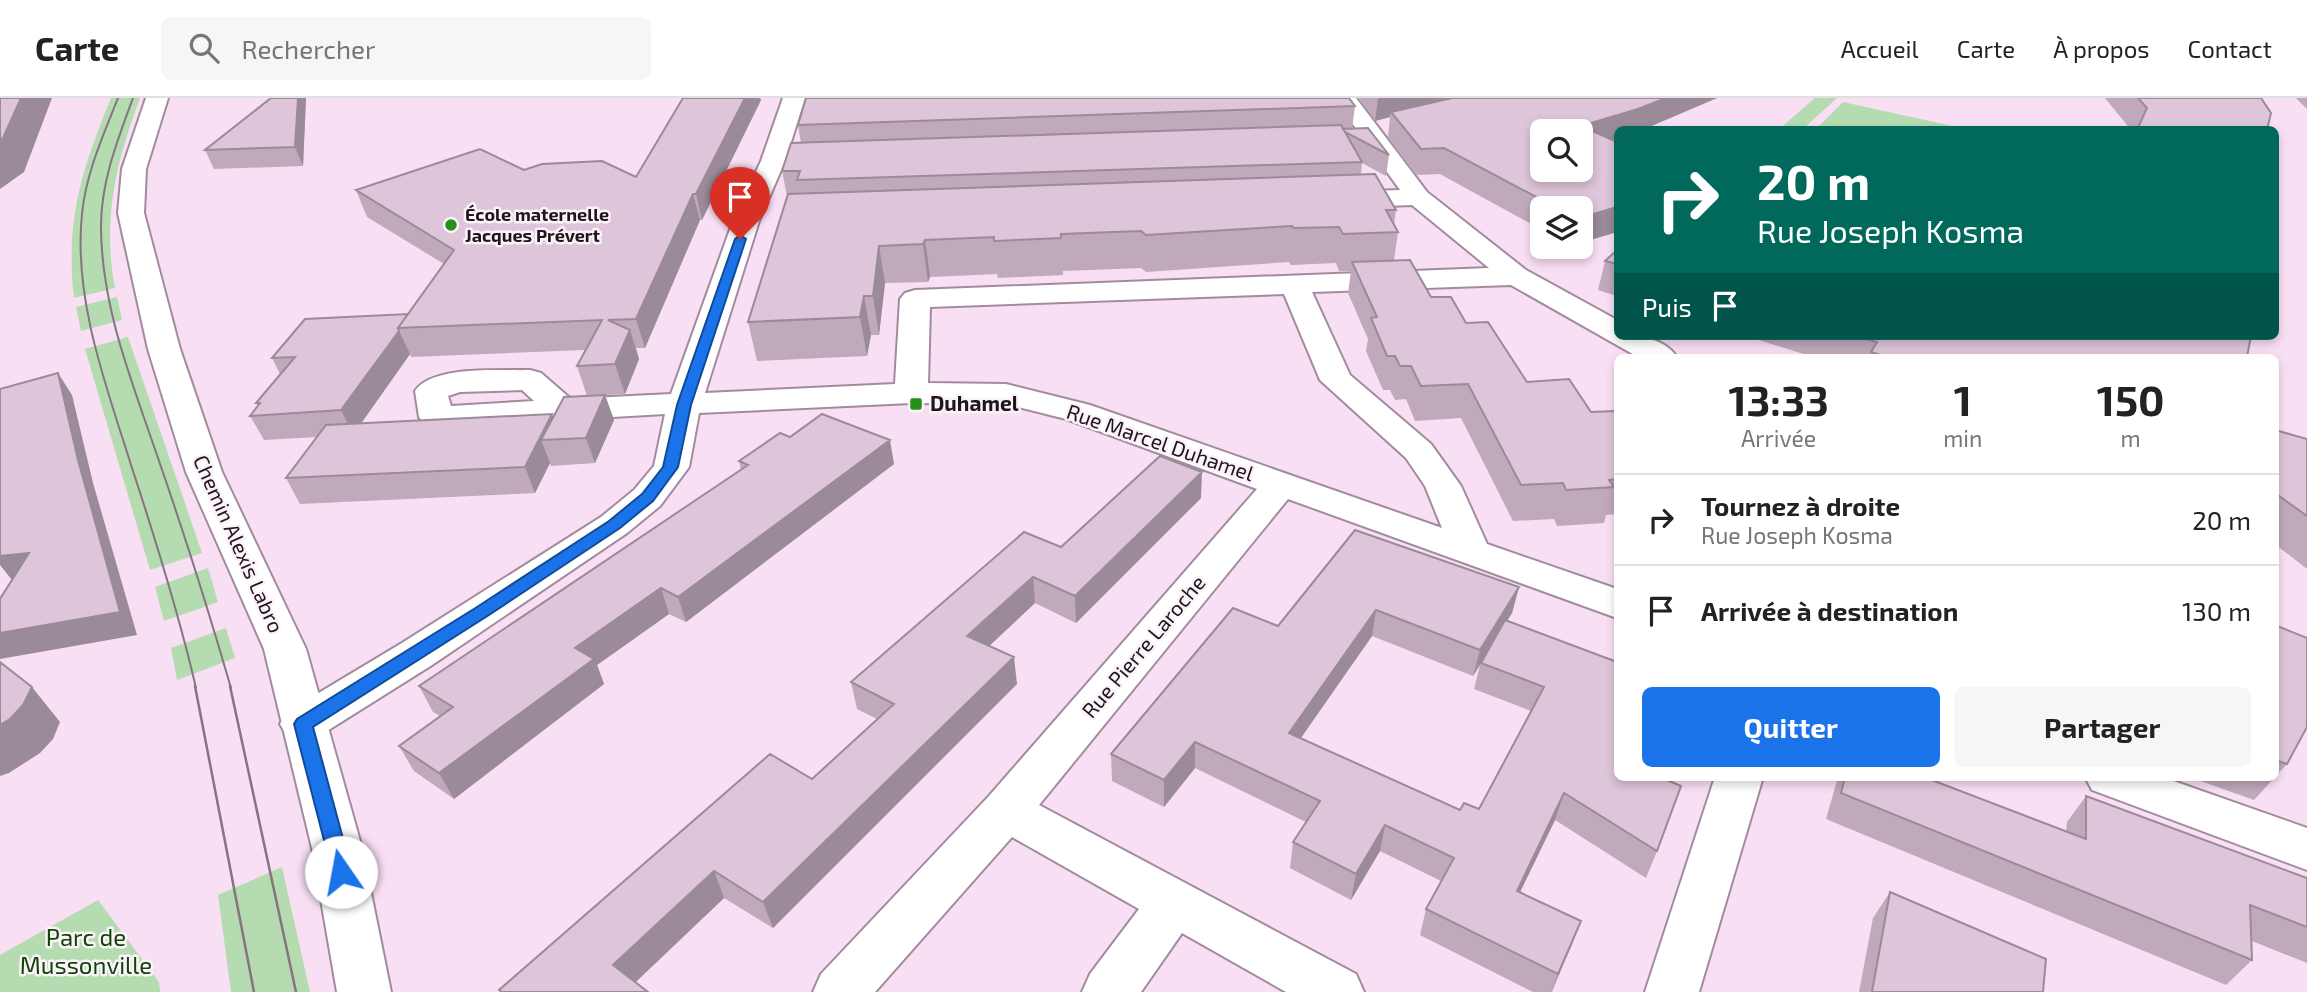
<!DOCTYPE html>
<html lang="fr">
<meta charset="utf-8">
<style>
body{margin:0;font-family:"Exo 2",sans-serif;background:#f6f6f6;color:#222;height:100vh;display:flex;flex-direction:column;font-size:26px;white-space:nowrap}
*{box-sizing:border-box;margin:0}
p{font-size:23px;color:#767676}
.icon{flex:none;width:38px;height:38px;fill:none;stroke:currentColor;stroke-width:2;stroke-linecap:round;stroke-linejoin:round}
.map{position:relative;flex:1;overflow:hidden}
.sheet{position:absolute;left:1614px;top:256px;width:665px;height:427px;display:flex;flex-direction:column;background:#fff;border-radius:10px;box-shadow:0 4px 10px #0003}
.sheet>*{flex:none}
.guide{position:absolute;left:1614px;top:28px;width:665px;height:214px;border-radius:10px;box-shadow:0 4px 10px #0003;background:#00695c;color:#fff;overflow:hidden}
.controls{position:absolute;left:1530px;top:21px;display:grid;gap:14px}
.controls a{display:grid;place-items:center;width:63px;height:63px;border-radius:10px;background:#fff;box-shadow:0 4px 10px #0003;font-size:35px}
.pin{position:absolute;display:grid;place-items:center;width:60px;height:60px;color:#fff;margin:-72px -30px;border-radius:50% 50% 50% 0;rotate:-45deg;box-shadow:0 0 7px #0007}
.pin .icon{rotate:45deg}
.me{position:absolute;width:77px;margin:-38px;rotate:348deg;stroke-linejoin:round;filter:drop-shadow(0 0 5px #0008)}
.turn{display:flex;align-items:center;gap:24px;height:147px;padding:0 28px;font-size:32px}
.turn .icon{width:91px;height:91px;stroke-width:2.5}
.turn b{display:block;font-size:49px;line-height:60px}
.then{display:flex;align-items:center;height:66px;padding:0 28px;background:#0003;gap:14px;font-size:26px}
.eta{display:flex;justify-content:space-evenly;align-items:center;height:119px;text-align:center}
.eta b{font-size:42px;font-weight:700;line-height:49px}
.cta{display:flex;gap:14px;margin-top:auto;padding:14px 28px}
.cta a{flex:1;height:80px;border-radius:10px;background:#1a73e8;color:#fff;font-size:28px;font-weight:700;line-height:80px;text-align:center}
.cta a+a{background:#f6f6f6;color:#222}
ul{padding:0;list-style:none}
li{display:flex;align-items:center;gap:21px;height:91px;padding:0 28px;border-top:2px solid #e0e0e0}
li div{flex:1}
li b{display:block;font-size:26px}
li em{font-style:normal}
header{display:flex;align-items:center;gap:42px;box-sizing:border-box;height:98px;padding:0 35px;background:#fff;border-bottom:2px solid #e0e0e0}
header strong{font-size:33px}
nav{display:flex;gap:38px;margin-inline-start:auto;font-size:24px}
.search{width:490px;height:63px;background:#f6f6f6;display:flex;align-items:center;gap:18px;box-sizing:border-box;padding:0 24px;border-radius:10px;color:#767676;font-size:26px}
.map>svg:first-child{display:block}
.green{fill:#b5dbb0}
.lines{fill:none;stroke-linecap:round;stroke-linejoin:round}
.street-casing{stroke:#a28b9e;stroke-width:4}
.secondary-casing{stroke:#a28b9e;stroke-width:4}
.street{fill:#fff;fill-rule:evenodd}
.secondary{fill:#fff;fill-rule:evenodd}
.tram-far1{stroke:#857481;stroke-width:2}
.tram{stroke:#857481;stroke-width:2.5}
.wall{fill:#bfa9bb;fill-rule:evenodd}
.shaded-wall{fill:#9b8a98}
.building{fill:#dec5d9;stroke:#9b8a98;stroke-width:2;fill-rule:evenodd}
.route{fill:#1a73e8;stroke:#114b97;stroke-width:2}
.poi-dot{fill:#249118;stroke:#fcf2fa;stroke-width:2.5}
.labels{text-anchor:middle;stroke-width:5;stroke-linejoin:round;paint-order:stroke}
.far-poi-label{font-size:18px;font-weight:bold;fill:#1f161d;stroke:#fcf2fa;text-anchor:start}
.poi-label{font-size:21px;font-weight:bold;fill:#1f161d;stroke:#fcf2fa;text-anchor:start}
.street-label{font-size:21px;fill:#1f161d;stroke:#fcf2fa}
.near-park-label{font-size:24px;fill:#0d4707;stroke:#fcf2fa}
</style>
<header>
<strong>Carte</strong>
<div class="search"><svg class="icon" aria-label="search" viewBox="0 0 24 24"><circle cx="10" cy="10" r="6"/><path d="M15 15l6 6"/></svg>Rechercher</div>
<nav><a>Accueil</a><a>Carte</a><a>À propos</a><a>Contact</a></nav>
</header>
<div class="map">
<svg width="2307" height="894" viewBox="0 0 2307 894">
<rect width="100%" height="100%" fill="#f9dff4"/>
<path class="green" d="M111,0H140C116,64 102,122 115,190L74,200C65,122 82,71 111,0Z
M1815,0H1837L1803,31H1779Z
M1843,4L1966,31H1816Z
M117,199L122,222L81,233L76,209Z
M128,239L202,455L150,472L85,251Z
M208,470L218,504L164,523L155,489Z
M226,530L235,560L177,582L171,550Z
M282,769L310,894H231L218,797Z
M98,802L159,884L160,894H0V857Z"/>
<g class="lines">
<defs>
<path id="street" d="M783,0H805L785,63L759,123L705,295L895,286L900,201L905,195L915,192L1489,170L1412,107L1336,110L1327,107L1323,102L1327,97L1336,94L1400,92L1334,0H1356L1427,94L1526,172L1617,222V238C1639,238 1663,239 1677,259H1638L1511,187L1312,194L1350,277L1431,346L1461,388L1487,446L1617,491V520L1288,401L1039,707L1356,876L1364,894H1286L1182,835L1141,894H1082L1090,876L1139,811L1012,739L875,894H813L821,876L989,698L1257,391L1066,321L1006,306L911,305L699,315L689,369L660,408L627,435L432,567L319,638L303,643L287,638L280,626L287,614L402,545L601,419L634,392L654,368L665,316L436,329L424,326L419,319L415,293C432,267 501,273 530,272L541,275L571,301L671,296L733,123L761,63ZM1284,196L1320,282L1406,360L1425,388L1442,430L1090,307L1006,286L928,285L930,209ZM522,292L534,303L451,308L448,298L460,294Z
M1715,679H1763L1699,894H1645Z
M2085,679H2162L2307,730V772L2092,692Z"/>
<path id="secondary" d="M146,0H168L146,71L144,115L180,251L222,374L306,551L362,750L391,894H337L312,750L264,551L186,374L148,251L118,115L122,71Z"/>
</defs>
<use href="#street" class="street-casing"/>
<use href="#secondary" class="secondary-casing"/>
<use href="#street" class="street"/>
<use href="#secondary" class="secondary"/>
<path class="tram-far1" d="M118,0C103,38 86,75 82,116C73,202 107,290 132,370C156,443 179,516 196,590
M133,0C118,41 101,83 101,128C101,210 133,286 159,363C185,438 209,514 231,590"/>
<path class="tram" d="M195,588L254,894
M230,588L296,894"/>
</g>
<path class="wall" d="M271,0H306L303,68L214,71L205,52Z
M1359,0H1717L1642,32H1617V40L1612,42L1617,134L1580,145V110H1542V132L1440,76L1417,77L1388,39L1390,19L1375,23Z
M2105,0H2261L2267,32H2131Z
M2296,0H2307V11Z
M761,2L702,122H700L645,250H636L639,261L625,296L605,297L614,322L595,365L551,368L550,365L535,395L300,406L286,380L317,339L264,342L250,318L258,308L256,305L280,276L272,260L408,216L444,166L367,119L356,92L524,72L636,79ZM585,252L577,268L587,298L553,319L361,325L410,256L411,259Z
M1355,8L1352,31L1389,57L1386,78L1362,65L1361,76L1396,112L1394,127L1398,134L1394,162L1431,199L1466,225L1527,284L1591,314L1617,316V416L1606,417L1604,425L1557,428L1554,421L1513,423L1461,320L1415,323L1406,301L1395,302L1390,292H1383L1366,253L1368,241L1348,195L1351,173H1339L1336,165L1291,167L1289,164L1146,174L1141,170L1063,173V177L998,180L997,176L930,179L928,184L885,185L879,237H871L867,258L757,263L748,224L787,98L782,73L801,45L798,27Z
M1617,152V198L1598,192L1605,163Z
M1746,238H2251L2247,259H1813Z
M2275,332L2307,341V471L2275,446Z
M790,339L894,366L686,524L669,516L597,567L604,586L454,701L414,673L399,648L440,618L433,614L419,588L741,372L739,363Z
M1201,400L1076,525L1035,505L989,548L1017,586L773,830L724,800L636,884L648,894H501L499,892L812,681L877,621L857,611L851,584L1061,449Z
M1355,432L1519,489L1512,515L1507,523L1657,753L1646,780L1555,722L1520,794L1581,823L1552,894H1533L1420,837L1426,811L1441,783L1380,753L1351,802L1290,770L1293,744L1306,724L1195,670L1164,709L1112,683L1111,656L1278,528ZM1372,538L1473,578L1480,567L1474,591L1531,613L1479,711L1460,712L1301,640Z
M2275,527L2287,666L2275,679Z
M1838,679H1924L2066,734L2067,724L2086,698L2307,780V865L2252,843V862L2226,887L1826,721Z
M2189,679H2275L2254,702Z
M1890,794L2043,894H1859L1873,820Z"/>
<path class="shaded-wall" d="M21,0H52L24,74L0,91V42Z
M298,0H306L303,68L295,49Z
M744,0H760L761,2L702,122L696,96Z
M1378,0H1471L1391,14L1390,19L1375,23Z
M1666,0H1717L1642,32H1617V40L1580,52L1581,28Z
M693,96L700,122L645,250L636,221Z
M1617,109V134L1580,145V120Z
M925,142L930,179L928,184L923,146Z
M879,148L885,185L879,237L873,198Z
M864,198L871,237L867,258L860,219Z
M630,232L639,261L625,296L615,266Z
M399,233L410,256L353,337L341,312Z
M58,275L72,297L93,385L137,537L0,561V535L78,362Z
M605,297L614,322L595,365L586,340Z
M552,316L561,341L541,342L550,365L535,395L525,369Z
M890,342L894,366L686,524L678,499Z
M1202,374L1201,400L1076,525L1075,498Z
M29,455L12,482L0,467V458Z
M1033,479L1035,505L971,565L967,538Z
M1519,489L1512,515L1473,578L1480,552Z
M661,490L669,516L597,567L604,586L454,701L439,675L575,550Z
M1376,512L1372,538L1286,661L1289,635Z
M1014,559L1017,586L773,830L763,804Z
M32,589L60,624L53,641L40,655L9,675L0,678V627Z
M1195,644V670L1164,709V682Z
M1564,695L1555,722L1508,819L1517,793Z
M1385,727L1380,753L1351,802L1356,776Z
M714,773L724,800L626,893L613,867Z
M1581,823L1571,849L1551,894L1558,876Z"/>
<path class="building" d="M0,0H21L3,40L0,42Z
M271,0H298L295,49L205,52Z
M683,0H745L696,96H693L636,221L608,222L630,232L615,266L577,268L602,222L398,230L454,152L356,92L480,51L524,72L542,66L602,63L636,79Z
M806,0H1349L1355,8L798,27Z
M1452,0H1666L1638,11L1581,28L1617,44V109L1580,120V110H1557L1444,50L1421,51L1391,14ZM1542,33H1580V72H1542Z
M2138,0H2261L2271,15L2267,32H2137L2147,10Z
M1341,27L1362,64L797,82L800,73H782L791,45Z
M1368,30L1389,57L1345,34L1343,31Z
M1375,76L1396,112H1386L1398,134L1343,136L1339,129L1294,130L1292,128L1146,137L1141,133L1061,136V140L994,143V139L925,142L923,146L879,148L873,198H864L860,219L748,224L788,96Z
M1617,152V166L1605,163Z
M1410,162L1431,199H1451L1466,225L1488,224L1527,284L1569,281L1591,314L1615,313L1617,316V381L1609,382L1614,389L1566,392L1563,385L1521,387L1468,286L1421,288L1411,268H1400L1395,258H1387L1371,220L1377,219L1352,164Z
M408,216L398,230L399,233L341,312L250,318L260,305H256L295,259L272,260L305,221Z
M1856,238H2251L2247,259H1887L1871,254L1877,244Z
M58,275L78,362L120,514L0,535V501L29,455L0,458V291Z
M605,297L586,340L541,342L564,299Z
M552,316L525,369L286,380L326,327Z
M822,316L890,342L678,499L661,490L575,550L594,561L439,675L399,648L453,609L419,588L748,367L739,363L780,335L790,339Z
M2275,332L2307,341V418L2275,395Z
M1160,358L1202,374L1075,498L1033,479L967,538L1014,559L763,804L714,773L613,867L648,894H502L499,892L770,656L812,681L894,606L851,584L1024,434L1061,449Z
M1355,432L1519,489L1480,552L1376,512L1289,635L1460,712L1464,705L1479,711L1544,589L1481,565L1505,522L1617,564V679H1660L1681,688L1657,753L1564,695L1517,793L1581,823L1558,876L1426,811L1454,760L1385,727L1356,776L1293,744L1320,703L1195,644L1164,682L1111,656L1233,510L1278,528Z
M2275,527L2307,540V629L2287,666L2275,662Z
M0,564L32,589L23,607L10,621L0,627Z
M1845,679H1924L2086,741V698L2307,780V829L2250,807L2252,862L1841,695Z
M1890,794L2046,861L2043,894H1872Z"/>
<path class="route" d="M740,137L746,141L691,307L678,369L653,403L620,430L489,517L313,629L352,774L348,781L341,783L334,781L294,626L297,621L477,509L609,423L642,396L663,369L677,307L735,141Z"/>
<g class="poi-dot">
<circle cx="451" cy="127" r="7"/>
<rect x="909" y="299" width="14" height="14" rx="3.5"/>
</g>
<g class="labels">
<g class="far-poi-label">
<text x="465" y="123">École maternelle<tspan x="465" dy="21">Jacques Prévert</tspan></text>
</g>
<g class="poi-label">
<text x="930" y="313">Duhamel</text>
</g>
<g class="street-label">
<text transform="translate(1160 345) rotate(19)" y="7">Rue Marcel Duhamel</text>
<text transform="translate(238 446) rotate(66)" y="7">Chemin Alexis Labro</text>
<text transform="translate(1144 549) rotate(-50)" y="7">Rue Pierre Laroche</text>
</g>
<g class="near-park-label">
<text x="86" y="848">Parc de<tspan x="86" dy="28">Mussonville</tspan></text>
</g>
</g>
</svg>
<div class="controls">
<a><svg class="icon" aria-label="search" viewBox="0 0 24 24"><circle cx="10" cy="10" r="6"/><path d="M15 15l6 6"/></svg></a>
<a><svg class="icon" aria-label="layers" viewBox="0 0 24 24"><path d="M12 4l9 5-9 5-9-5zM3 14l9 5 9-5"/></svg></a>
</div>
<div class="pin" style="left:740px;top:141px;background:#d93025"><svg class="icon" aria-label="arrive" viewBox="0 0 24 24"><path d="M6 21V4h12l-3 4 3 4H6"/></svg></div>
<svg class="me" style="left:341px;top:774px" viewBox="-20 -20 40 40"><circle r="19" fill="#fff"/><path d="M0-13L10 11 0 6-10 11z" fill="#1a73e8"/></svg>
<div class="guide">
<div class="turn"><svg class="icon" aria-label="right" viewBox="0 0 24 24"><path d="M7 20v-9h11M14 6l5 5-5 5"/></svg><div><b>20 m</b>Rue Joseph Kosma</div></div>
<div class="then">Puis<svg class="icon" aria-label="arrive" viewBox="0 0 24 24"><path d="M6 21V4h12l-3 4 3 4H6"/></svg></div>
</div>
<section class="sheet">
<div class="eta">
<div><b>13:33</b><p>Arrivée</p></div>
<div><b>1</b><p>min</p></div>
<div><b>150</b><p>m</p></div>
</div>
<ul>
<li><svg class="icon" aria-label="right" viewBox="0 0 24 24"><path d="M7 20v-9h11M14 6l5 5-5 5"/></svg><div><b>Tournez à droite</b><p>Rue Joseph Kosma</p></div><em>20 m</em></li>
<li><svg class="icon" aria-label="arrive" viewBox="0 0 24 24"><path d="M6 21V4h12l-3 4 3 4H6"/></svg><div><b>Arrivée à destination</b></div><em>130 m</em></li>
</ul>
<div class="cta"><a>Quitter</a><a>Partager</a></div>
</section>
</div>
